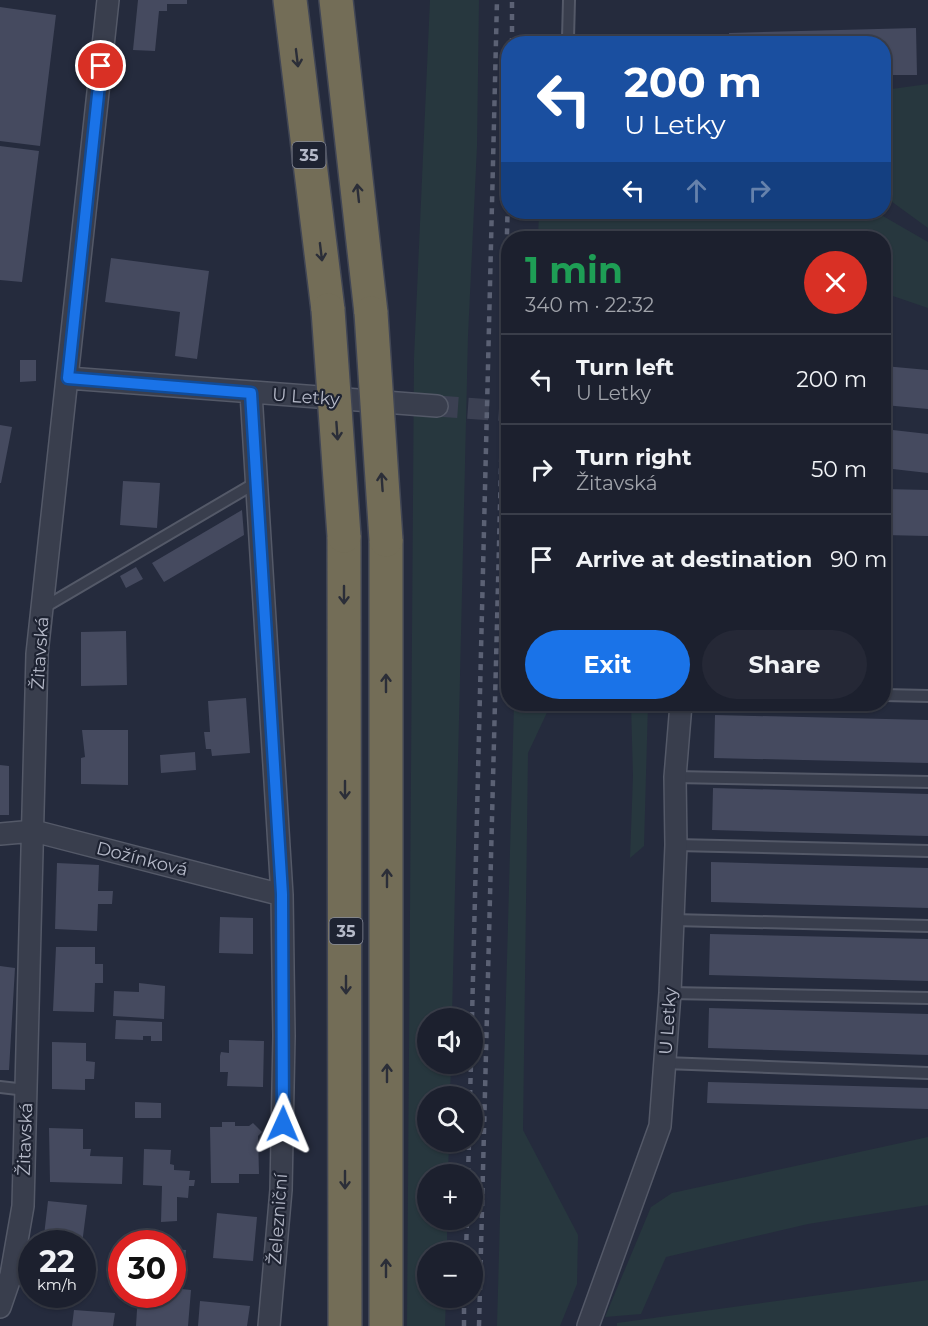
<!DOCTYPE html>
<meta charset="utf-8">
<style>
body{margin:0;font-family:Montserrat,sans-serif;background:#252836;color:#f1f3f6;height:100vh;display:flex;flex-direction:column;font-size:22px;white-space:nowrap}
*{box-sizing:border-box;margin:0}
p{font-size:20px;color:#a0a3aa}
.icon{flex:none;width:33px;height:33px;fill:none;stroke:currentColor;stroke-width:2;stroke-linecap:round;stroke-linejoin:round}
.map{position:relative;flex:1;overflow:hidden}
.drawer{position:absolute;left:501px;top:231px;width:390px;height:480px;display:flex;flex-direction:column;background:#1c202e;border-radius:24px;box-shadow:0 2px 4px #0004,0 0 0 2px #3a3e4a}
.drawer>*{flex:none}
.top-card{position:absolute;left:501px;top:36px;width:390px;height:183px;border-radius:24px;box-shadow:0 2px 4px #0004,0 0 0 2px #3a3e4a;background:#1a4fa0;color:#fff;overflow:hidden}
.buttons{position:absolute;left:417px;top:1008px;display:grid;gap:12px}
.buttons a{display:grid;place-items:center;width:66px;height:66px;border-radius:50%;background:#1c202e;box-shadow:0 2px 4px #0004,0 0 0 2px #3a3e4a;font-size:30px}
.speed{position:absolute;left:18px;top:1230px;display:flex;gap:12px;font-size:30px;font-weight:700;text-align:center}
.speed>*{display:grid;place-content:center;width:78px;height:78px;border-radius:50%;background:#1c202e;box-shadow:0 2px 4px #0004,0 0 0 2px #3a3e4a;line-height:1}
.speed small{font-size:15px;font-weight:400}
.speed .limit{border:9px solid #d22;background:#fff;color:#111}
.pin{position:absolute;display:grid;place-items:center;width:51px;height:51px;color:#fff;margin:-26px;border:3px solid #fff;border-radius:50%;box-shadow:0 2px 6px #0007}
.me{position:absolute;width:66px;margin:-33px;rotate:1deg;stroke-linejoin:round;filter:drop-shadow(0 0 4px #0008)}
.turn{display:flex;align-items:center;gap:21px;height:126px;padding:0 24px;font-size:27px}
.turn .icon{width:78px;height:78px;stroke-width:2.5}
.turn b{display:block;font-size:42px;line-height:51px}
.lanes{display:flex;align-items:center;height:57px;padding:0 24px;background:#0003;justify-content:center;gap:30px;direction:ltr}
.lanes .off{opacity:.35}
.round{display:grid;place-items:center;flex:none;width:63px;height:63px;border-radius:32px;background:#252836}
.overview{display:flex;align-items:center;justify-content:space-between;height:102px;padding:0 24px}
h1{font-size:36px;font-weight:700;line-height:45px;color:#1e9e55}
.primary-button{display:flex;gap:12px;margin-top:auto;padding:12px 24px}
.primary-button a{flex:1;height:69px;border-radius:36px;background:#1a73e8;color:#fff;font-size:24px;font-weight:700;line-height:69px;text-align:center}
.primary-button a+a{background:#252836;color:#f1f3f6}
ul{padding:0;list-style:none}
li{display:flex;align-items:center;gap:18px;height:90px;padding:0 24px;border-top:2px solid #3a3e4a}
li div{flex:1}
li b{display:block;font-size:22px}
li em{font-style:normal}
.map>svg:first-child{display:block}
.green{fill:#27373e}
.building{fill:#454a5f}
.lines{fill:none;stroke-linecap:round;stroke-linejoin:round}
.street-tunnel{stroke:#3b4052;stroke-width:21;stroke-dasharray:21 10;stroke-linecap:butt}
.lane-casing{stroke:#545968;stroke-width:14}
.street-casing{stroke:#545968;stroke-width:24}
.highway-casing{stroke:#414655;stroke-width:36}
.lane{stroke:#393e4d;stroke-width:10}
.street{stroke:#393e4d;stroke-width:21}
.highway{stroke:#736d57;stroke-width:33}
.rail{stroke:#5b6174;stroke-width:4.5;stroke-dasharray:6 6;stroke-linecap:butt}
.highway-bridge-casing{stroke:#414655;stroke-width:36;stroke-linecap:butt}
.highway-bridge{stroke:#736d57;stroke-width:33}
.oneway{stroke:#2b2e38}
.route-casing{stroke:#114b97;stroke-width:15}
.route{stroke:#1a73e8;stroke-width:10}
.labels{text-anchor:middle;stroke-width:4.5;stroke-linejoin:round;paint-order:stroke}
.shield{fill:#1e2332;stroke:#888c9b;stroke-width:1.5}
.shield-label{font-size:16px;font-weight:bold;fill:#b5b9c8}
.street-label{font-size:18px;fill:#b5b9c8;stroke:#1e2332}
</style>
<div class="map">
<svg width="928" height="1326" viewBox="0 0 928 1326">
<rect width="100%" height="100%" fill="#252b3d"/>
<path class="green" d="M430,0H479L477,146L468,336L452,1018H428V1064H451L450,1096H428V1142H449L448,1174H428V1220H447V1252H428V1298H446L445,1326H407L414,358Z
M928,84V228L884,196V90Z
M539,212H876L928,242V308L884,293V238H538Z
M514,704H551L528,753L523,1130L578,1235L577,1284L560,1326H497Z
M631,704H648L644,846L630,858L633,776Z
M928,1137V1205L808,1224L666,1257L641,1314L605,1317L651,1207L672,1193Z
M928,1280V1326H617V1323Z"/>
<path class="building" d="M138,0H187V4H167V11H159L155,51L133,50Z
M0,7L56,15L40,146L0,141Z
M916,28L917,75H884V44H729V33Z
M0,146L39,151L22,282L0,280Z
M111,258L209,271L197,359L175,356L180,312L105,302Z
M20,360H36V381L20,382Z
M884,366L928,370V409L884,405Z
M0,425L12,427L1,483H0Z
M884,429L928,434V473L884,468Z
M123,481L160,483L157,528L120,525Z
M884,489L928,490V536L884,535Z
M242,510L244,535L164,582L152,563Z
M136,567L143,579L126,588L120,576Z
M126,631L127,685L81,686V632Z
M246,698L250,753L212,756L211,749H206L204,732H210L208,701Z
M715,715L928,720V763L714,758Z
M82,730H128V785L81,784V758L85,757Z
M195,752L196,770L161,773L160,755Z
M0,765L9,766V815H0Z
M713,788L928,794V836L712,830Z
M711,862L928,868V908L711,902Z
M57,863L99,865L98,891H113L112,904H98L97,931L55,929Z
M220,917L253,918V954L219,953Z
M710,934L928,939V981L709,975Z
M56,947H95V964H103V983H95L94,1012L53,1011Z
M0,966L15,968L9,1070H0Z
M139,983L165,986L164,1019L113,1016L114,991L139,992Z
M709,1008L928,1014V1055L708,1048Z
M116,1020L162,1022V1041H151V1036H143V1040L115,1039Z
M229,1040L264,1041L263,1087L227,1086L228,1072H220V1056L221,1052L229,1053Z
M52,1042L86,1043V1061L95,1062L94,1079H85V1090L52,1089Z
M708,1082L928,1088V1109L707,1103Z
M135,1102L161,1103V1118H135Z
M222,1122H235V1126H249L253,1123L262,1132L258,1136L259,1174H239V1183H211L210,1127H222Z
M49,1128L83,1129V1149H91L90,1156L123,1157L122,1184L50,1182Z
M144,1149L171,1150L170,1164L174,1165V1170L190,1171L189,1180H195L194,1186H189L188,1198L177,1197V1221L161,1222L162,1186L143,1185Z
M48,1201L87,1205L82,1244H43Z
M217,1213L257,1217L253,1261L213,1258Z
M172,1249L186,1250L183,1280L172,1279Z
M172,1288L191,1290L188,1326H136L138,1294H172Z
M200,1301L250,1306L247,1326H198Z
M74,1310L115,1313L113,1326H72Z"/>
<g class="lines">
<path class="street-tunnel" d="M437,406L508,411"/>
<defs>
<path id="lane" d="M568,38L569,0
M43,608L257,482
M884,695L928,696
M675,777L928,782
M676,845L928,851
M673,920L928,926
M670,993L928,998
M665,1063L928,1073
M0,1087L26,1090"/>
<path id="street" d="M68,378L437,406
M251,393L282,895L284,1036L281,1190L269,1326
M0,834L34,831L282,895
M0,1307L11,1275L23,1206L37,654L108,0
M588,1326L660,1126L670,993L676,845L675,777L681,704"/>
<path id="highway" d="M290,0L328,310
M336,0L371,313
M344,536L345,1326
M386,540V1326"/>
</defs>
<use href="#lane" class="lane-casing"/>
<use href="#street" class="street-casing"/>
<use href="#highway" class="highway-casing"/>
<use href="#lane" class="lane"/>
<use href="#street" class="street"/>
<use href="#highway" class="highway"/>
<path class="rail" d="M512,44V0
M472,1018L497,0
M470,1096L471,1064
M468,1174L469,1142
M466,1252L467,1220
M464,1326V1298
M479,1326L508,194"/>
<defs>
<path id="highway-bridge" d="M328,310L344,536
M371,313L386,540"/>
</defs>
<use href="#highway-bridge" class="highway-bridge-casing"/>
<use href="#highway-bridge" class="highway-bridge"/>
</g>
<defs><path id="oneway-shaft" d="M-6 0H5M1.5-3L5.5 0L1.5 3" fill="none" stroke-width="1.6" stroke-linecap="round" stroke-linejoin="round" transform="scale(1.5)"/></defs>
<g class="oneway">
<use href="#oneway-shaft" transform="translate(297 58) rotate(83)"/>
<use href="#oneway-shaft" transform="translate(358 193) rotate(-96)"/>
<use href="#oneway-shaft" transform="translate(321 252) rotate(83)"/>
<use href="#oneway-shaft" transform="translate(337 431) rotate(86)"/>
<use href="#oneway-shaft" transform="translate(382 482) rotate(-94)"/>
<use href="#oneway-shaft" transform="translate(344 595) rotate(90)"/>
<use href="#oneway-shaft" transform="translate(386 683) rotate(-90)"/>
<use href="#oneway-shaft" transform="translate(345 790) rotate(90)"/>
<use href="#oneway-shaft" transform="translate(387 878) rotate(-90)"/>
<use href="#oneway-shaft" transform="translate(346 985) rotate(90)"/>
<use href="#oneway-shaft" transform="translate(387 1073) rotate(-90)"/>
<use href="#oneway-shaft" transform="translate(345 1180) rotate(90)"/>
<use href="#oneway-shaft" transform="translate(386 1268) rotate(-90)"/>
</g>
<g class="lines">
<defs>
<path id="route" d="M101,66L68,378L251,393L282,894L283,1124"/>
</defs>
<use href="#route" class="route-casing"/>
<use href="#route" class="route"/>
</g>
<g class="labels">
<g class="shield">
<rect x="292.5" y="142" width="33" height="26" rx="4.5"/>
<rect x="329.5" y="918" width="33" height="26" rx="4.5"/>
</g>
<g class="shield-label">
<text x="309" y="161">35</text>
<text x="346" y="937">35</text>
</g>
<g class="street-label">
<text transform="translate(306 397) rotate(4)" y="6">U Letky</text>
<text transform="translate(40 653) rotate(-86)" y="6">Žitavská</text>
<text transform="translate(142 859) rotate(14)" y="6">Dožínková</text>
<text transform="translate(668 1021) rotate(-86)" y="6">U Letky</text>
<text transform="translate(25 1139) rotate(-88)" y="6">Žitavská</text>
<text transform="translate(278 1219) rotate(-86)" y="6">Železniční</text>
</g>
</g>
</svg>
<div class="buttons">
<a><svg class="icon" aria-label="sound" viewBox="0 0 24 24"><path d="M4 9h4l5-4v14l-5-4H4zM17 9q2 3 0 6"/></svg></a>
<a><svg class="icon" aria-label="search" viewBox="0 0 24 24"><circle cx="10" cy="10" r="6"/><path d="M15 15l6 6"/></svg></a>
<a>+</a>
<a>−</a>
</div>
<div class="speed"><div>22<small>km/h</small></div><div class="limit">30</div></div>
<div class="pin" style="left:101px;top:66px;background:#d93025"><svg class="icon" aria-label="arrive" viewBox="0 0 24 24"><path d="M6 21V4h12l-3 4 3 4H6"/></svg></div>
<svg class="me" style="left:283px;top:1124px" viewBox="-20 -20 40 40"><path d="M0-17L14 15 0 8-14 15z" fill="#1a73e8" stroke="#fff" stroke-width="4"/></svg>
<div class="top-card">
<div class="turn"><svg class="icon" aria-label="left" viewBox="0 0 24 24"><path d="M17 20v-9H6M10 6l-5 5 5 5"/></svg><div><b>200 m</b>U Letky</div></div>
<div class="lanes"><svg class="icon" aria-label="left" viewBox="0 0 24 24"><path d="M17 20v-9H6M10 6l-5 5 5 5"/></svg><svg class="icon off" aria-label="ahead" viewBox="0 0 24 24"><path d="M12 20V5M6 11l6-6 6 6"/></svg><svg class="icon off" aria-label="right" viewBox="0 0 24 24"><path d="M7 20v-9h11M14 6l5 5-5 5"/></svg></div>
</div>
<section class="drawer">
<div class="overview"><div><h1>1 min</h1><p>340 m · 22:32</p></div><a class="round" style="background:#d93025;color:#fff"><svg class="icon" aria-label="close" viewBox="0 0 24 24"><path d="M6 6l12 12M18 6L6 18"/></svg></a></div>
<ul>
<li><svg class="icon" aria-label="left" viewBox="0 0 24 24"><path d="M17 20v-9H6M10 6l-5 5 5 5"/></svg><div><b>Turn left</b><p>U Letky</p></div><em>200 m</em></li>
<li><svg class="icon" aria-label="right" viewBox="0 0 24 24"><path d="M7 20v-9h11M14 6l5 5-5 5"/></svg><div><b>Turn right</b><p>Žitavská</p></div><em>50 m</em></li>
<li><svg class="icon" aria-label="arrive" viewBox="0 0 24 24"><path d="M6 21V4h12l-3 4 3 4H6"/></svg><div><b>Arrive at destination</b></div><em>90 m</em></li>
</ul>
<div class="primary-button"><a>Exit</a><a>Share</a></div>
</section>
</div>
